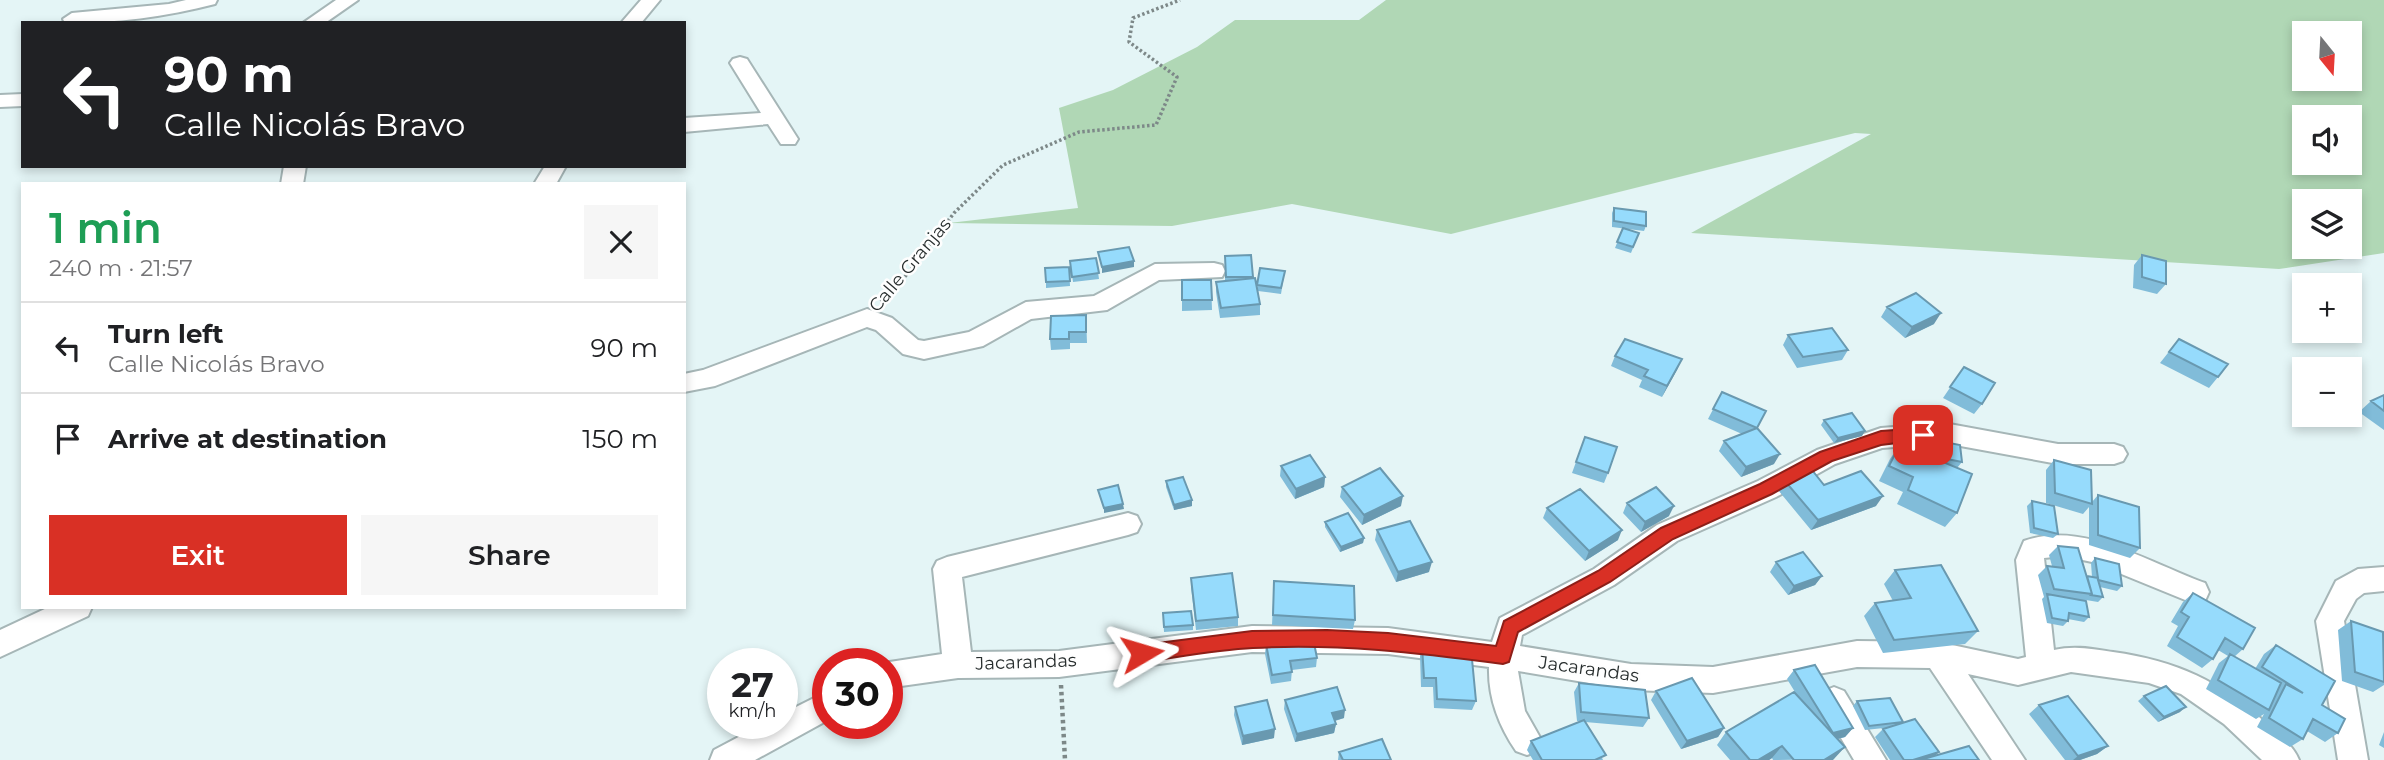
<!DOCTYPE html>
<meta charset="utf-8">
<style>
body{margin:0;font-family:Montserrat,sans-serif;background:#f6f6f6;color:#202124;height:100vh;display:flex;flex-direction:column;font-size:26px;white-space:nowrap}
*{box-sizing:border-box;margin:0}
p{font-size:23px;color:#757577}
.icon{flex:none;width:38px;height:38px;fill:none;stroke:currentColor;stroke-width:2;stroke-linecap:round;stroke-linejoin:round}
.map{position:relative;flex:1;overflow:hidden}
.details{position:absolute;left:21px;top:182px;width:665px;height:427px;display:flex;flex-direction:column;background:#fff;border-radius:0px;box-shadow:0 4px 10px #0003}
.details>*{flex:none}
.guide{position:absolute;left:21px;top:21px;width:665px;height:147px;border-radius:0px;box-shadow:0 4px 10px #0003;background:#202124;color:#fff;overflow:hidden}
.needle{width:46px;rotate:162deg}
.buttons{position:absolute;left:2292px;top:21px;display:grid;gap:14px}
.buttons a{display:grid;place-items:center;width:70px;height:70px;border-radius:0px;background:#fff;box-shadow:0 4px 10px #0003;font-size:35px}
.speed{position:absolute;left:707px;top:648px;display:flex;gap:14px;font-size:35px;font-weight:700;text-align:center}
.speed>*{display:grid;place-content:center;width:91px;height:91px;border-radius:50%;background:#fff;box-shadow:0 4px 10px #0003;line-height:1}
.speed small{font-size:18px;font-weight:400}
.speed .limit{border:10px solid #d22;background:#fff;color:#111}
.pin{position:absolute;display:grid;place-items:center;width:60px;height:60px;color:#fff;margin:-30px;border-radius:14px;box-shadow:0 4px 10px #0006}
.me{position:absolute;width:77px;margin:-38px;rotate:83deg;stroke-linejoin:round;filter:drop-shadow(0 0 5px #0008)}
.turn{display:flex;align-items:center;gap:24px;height:147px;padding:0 28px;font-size:32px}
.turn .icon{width:91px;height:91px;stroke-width:2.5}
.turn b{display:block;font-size:49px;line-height:60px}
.round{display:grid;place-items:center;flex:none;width:74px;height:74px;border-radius:0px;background:#f6f6f6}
.head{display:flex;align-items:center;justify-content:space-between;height:119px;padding:0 28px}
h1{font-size:42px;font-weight:600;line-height:52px;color:#1e9e55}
.primary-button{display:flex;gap:14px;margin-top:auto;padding:14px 28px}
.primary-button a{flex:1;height:80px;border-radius:0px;background:#d93025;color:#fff;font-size:28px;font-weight:600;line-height:80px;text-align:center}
.primary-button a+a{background:#f6f6f6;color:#202124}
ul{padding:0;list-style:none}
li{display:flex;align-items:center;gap:21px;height:91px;padding:0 28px;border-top:2px solid #e0e0e0}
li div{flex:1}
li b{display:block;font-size:26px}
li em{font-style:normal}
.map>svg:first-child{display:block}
.green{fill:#b0d7b5;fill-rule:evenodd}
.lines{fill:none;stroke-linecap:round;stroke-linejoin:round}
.street-casing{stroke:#a6b6b7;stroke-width:4}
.path-far1{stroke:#7d8888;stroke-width:3.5;stroke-dasharray:2.5 2.5;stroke-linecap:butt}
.path{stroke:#7d8888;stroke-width:4.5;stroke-dasharray:3.5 3.5;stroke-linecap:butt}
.street{fill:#fff;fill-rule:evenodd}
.wall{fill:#81bcd9}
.shaded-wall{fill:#6999b0}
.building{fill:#96dbfc;stroke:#6999b0;stroke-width:2}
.route{fill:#d93025;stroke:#8d1f18;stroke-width:2}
.labels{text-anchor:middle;stroke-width:5;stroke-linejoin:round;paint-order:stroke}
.street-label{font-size:18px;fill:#272d2d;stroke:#fefefe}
</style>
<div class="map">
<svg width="2384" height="760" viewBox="0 0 2384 760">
<rect width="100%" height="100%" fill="#e4f5f6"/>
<path class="green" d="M1386,0H2384V253L2279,269L1691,233L1871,134L1855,133L1451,234L1292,204L1172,226L949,223L1078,208L1059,108L1113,90L1197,47L1235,20H1359ZM2305,33H2350V79H2305ZM2305,117H2350V163H2305ZM2305,201H2350V247H2305Z"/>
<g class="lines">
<defs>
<path id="street" d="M186,0H217L215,4C165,17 116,23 65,23L63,19L72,13L169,4Z
M336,0H358L325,23H303Z
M641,0H660L641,23H621Z
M740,57L747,59L798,139L795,144H781L768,124L684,132V118L761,113L730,63L733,59Z
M23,94V106L0,107V95Z
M284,166H306L303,184H281Z
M545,166H566L556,184H534Z
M1214,263L1222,265L1225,271L1222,277L1159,280L1107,310L1031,319L983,346L924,359L903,354L876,330L867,327L715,386L684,392V374L703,370L867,309L892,318L918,340L924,341L969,332L1026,302L1094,296L1155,264Z
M1944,423L2058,444H2114L2123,447L2127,454L2123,461L2114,464H2058L1944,443L1882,448L1835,464L1776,497L1677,541L1614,585L1522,635L1520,646L1631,664L1713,667L1857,641L1938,642L2018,659L2026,657L2016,560L2024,541C2083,520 2149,563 2205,583L2209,592L2205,601L2195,604L2092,562L2064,556L2044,558L2054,650C2075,645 2093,649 2113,652C2177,661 2220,681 2267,724C2279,735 2293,745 2299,760H2262L2224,724L2181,694L2149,683L2071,672L2018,685L1968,674L2025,760H1992L1930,668L1857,667L1713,693L1631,690L1518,671L1525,711L1542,741L1538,751L1527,755L1516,751C1499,726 1488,698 1489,667L1388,654L1252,652L1059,677L958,678L887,688V663H883L942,654L933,569L937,561L947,557L1128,513L1137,516L1141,524L1137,532L1128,535L962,577L971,652L1059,651L1252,626L1388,628L1492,642L1500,618L1594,569L1657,525L1758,481L1817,450L1881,428Z
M2384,567V591L2364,593L2356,599L2344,621L2368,760H2338L2316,621L2336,581L2358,569Z
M49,607H92L88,616L0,657V630Z
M1834,687L1844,691L1886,760H1854L1819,701L1824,691Z
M828,691V720L755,760H710L714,750L765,723H782V714Z"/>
</defs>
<use href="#street" class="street-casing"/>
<path class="path-far1" d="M881,302L910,271L954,213L1003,165L1079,132L1156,125L1177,77L1129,42L1133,18L1180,0"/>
<path class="path" d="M1061,685L1065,760"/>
<use href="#street" class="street"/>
</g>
<path class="wall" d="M1614,208L1646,226L1644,231L1612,227V213Z
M1623,228L1639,233L1631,253L1615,248Z
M1251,255L1253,278L1257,288L1260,268L1284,276L1281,294L1258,291L1260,304V315L1220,318L1216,292V282L1225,281V256Z
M2142,255L2166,284L2157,294L2133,288L2134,265Z
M1096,258L1099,279L1073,282L1070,261Z
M1069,267L1070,286L1046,288V282Z
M1182,280H1211L1212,310L1182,311Z
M1887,307L1934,324L1905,338L1881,317Z
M1086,315L1087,343H1070V349L1051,350L1050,339Z
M1788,335L1848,350L1842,360L1797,368L1783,345Z
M2179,339L2218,377L2209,388L2160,363Z
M1615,356L1682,359L1662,397L1639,387L1642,380L1611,366Z
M1964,367L1982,404L1974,414L1943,398Z
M1722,392L1757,429L1774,464L1741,477L1719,451L1724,441L1742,434L1708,419Z
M2384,395V430L2359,412L2371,401Z
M1824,420L1862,436L1834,443L1821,425Z
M1909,435L1962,462L1957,468V513L1945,527L1897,504L1903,492L1879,481L1890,459L1900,444L1902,445Z
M1585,437L1608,473L1604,483L1572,473Z
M2054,460L2092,502L2098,495L2140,548L2130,558L2089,545V507L2083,514L2046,503V470Z
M1281,466L1325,477L1324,487L1295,499L1280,476Z
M1784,480L1824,485L1876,506L1811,530L1778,490Z
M1166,481L1192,506L1174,510L1166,487Z
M1342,487L1401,506L1362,525L1340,497Z
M2032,501L2058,534L2053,538L2030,533L2027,506Z
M1627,503L1669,516L1641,532L1623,513Z
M1547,508L1618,540L1585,561L1543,518Z
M1325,522L1364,538L1363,543L1340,552L1325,527Z
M1377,530L1429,572L1396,582L1375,540Z
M2058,546L2087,576L2092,577L2091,563L2095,558L2122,586L2117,591L2100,587L2103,597L2098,602L2086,600L2085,601L2089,617L2084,622L2068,619V621L2063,626L2047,623L2042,599L2044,597L2038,575L2047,566H2052L2049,555Z
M1776,562L1822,576L1815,585L1788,595L1770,572Z
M1895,570L1978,631L1965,644L1883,653L1864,616L1875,603L1893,601L1884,584Z
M1191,578L1238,617V626L1196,630L1191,587Z
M1274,581L1355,620L1353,629L1272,625Z
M2193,593L2243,649L2234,657L2255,669L2264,654L2276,645L2322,705L2338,733L2325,742L2307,731L2303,739L2290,747L2257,727L2264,714L2256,719L2206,689L2219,663L2228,656L2218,650L2213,659L2202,668L2167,646L2178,626L2171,622L2183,602Z
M1163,613L1193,625V630L1164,632Z
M2351,621L2384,640V685L2373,692L2342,681L2338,630Z
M1266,644L1317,658L1316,667L1292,670L1291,681L1271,684L1265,654Z
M1422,646L1476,701L1472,710L1434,708L1433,687H1421L1420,656Z
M1794,670L1853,728L1845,737L1838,739L1834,759L1773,760L1772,758L1769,760H1730L1717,745L1726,732L1795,692L1787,679Z
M1579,683L1649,718L1643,727L1585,722L1603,760H1533L1527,750L1531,741L1581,721H1577L1574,692Z
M1656,691L1724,728L1718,737L1681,749L1651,700Z
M2144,696L2180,712L2158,722L2138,701Z
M1285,700L1344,718L1335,721L1336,724L1334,733L1295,742L1284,709Z
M1857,701L1903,722L1935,755L1979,760H1890L1875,737L1884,728L1865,730L1853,706Z
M2039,705L2108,746L2097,754L2080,760H2065L2029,714Z
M1235,707L1274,738L1242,745L1234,715Z
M2384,732V748L2379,745Z
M1339,752L1391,760H1338Z"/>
<path class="shaded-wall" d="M1134,261V267L1102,273V267Z
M1941,313L1934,324L1905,338L1912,327Z
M1682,359L1677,370L1662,397L1667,386Z
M1865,431L1862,436L1834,443L1838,438Z
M1780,454L1774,464L1741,477L1746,467Z
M1325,477L1324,487L1295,499L1296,489Z
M1403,496L1401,506L1362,525L1364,515Z
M1883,496L1876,506L1811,530L1818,520Z
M1192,500V506L1174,510V505Z
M1123,504L1124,509L1104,513V508Z
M1674,506L1669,516L1641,532L1645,522Z
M1622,530L1618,540L1585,561L1589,551Z
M1364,538L1363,543L1340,552L1341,547Z
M1432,562L1429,572L1396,582L1398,572Z
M1822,576L1815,585L1788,595L1794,586Z
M2186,707L2180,712L2158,722L2164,717Z
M1345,710L1344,718L1330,722L1332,713Z
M1336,724L1334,733L1295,742L1297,734Z
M1724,728L1718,737L1681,749L1687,741Z
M1853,728L1845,737L1824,742L1832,733Z
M1275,729L1274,738L1242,745L1243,736Z
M1782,746L1772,758L1769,760H1758Z
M2108,746L2097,754L2080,760H2073L2078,756Z
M1845,747L1833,760H1824Z
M1939,752L1931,760H1913Z"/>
<path class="building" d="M1614,208L1646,212V226L1614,221Z
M1623,228L1639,233L1633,247L1617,242Z
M1129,247L1134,261L1102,267L1098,252Z
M1251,255L1253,277H1226L1225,256Z
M2142,255L2166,261V284L2142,277Z
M1096,258L1099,273L1072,277L1070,261Z
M1069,267L1070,281L1046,282L1045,268Z
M1260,268L1285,271L1281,288L1257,285Z
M1255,278L1260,304L1221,308L1216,282Z
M1182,280H1211L1212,300H1182Z
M1916,293L1941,313L1912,327L1887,307Z
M1086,315V332H1069V339H1050L1051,316Z
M1832,328L1848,350L1803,357L1788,335Z
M1625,339L1682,359L1667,386L1644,376L1648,370L1615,356Z
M2179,339L2228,364L2218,377L2169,352Z
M1964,367L1995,383L1982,404L1950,387Z
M1722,392L1766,411L1757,428L1713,409Z
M2384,395V411L2371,401Z
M1852,413L1865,431L1838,438L1824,420Z
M1757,428L1780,454L1746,467L1724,441Z
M1909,435L1960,445L1962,462L1927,455L1910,448Z
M1585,437L1617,447L1608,473L1576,462Z
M1900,444L1972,474L1957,513L1908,490L1913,477L1889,466Z
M1310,455L1325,477L1296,489L1281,466Z
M2054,460L2091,470L2092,504L2055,493Z
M1380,468L1403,496L1364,515L1342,487Z
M1812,470L1824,485L1861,471L1883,496L1818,520L1784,480Z
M1183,477L1192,500L1174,505L1166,481Z
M1118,485L1123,504L1104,508L1098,490Z
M1656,487L1674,506L1645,522L1627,503Z
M1580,489L1622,530L1589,551L1547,508Z
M2098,495L2139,507L2140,548L2098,535Z
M2032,501L2054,506L2058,534L2034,528Z
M1348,513L1364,538L1341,547L1325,522Z
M1410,521L1432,562L1398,572L1377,530Z
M2058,546L2078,548L2092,594L2054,589L2047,566L2064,568Z
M1803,552L1822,576L1794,586L1776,562Z
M2095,558L2119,564L2122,586L2098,580L2103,597L2091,595L2092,594L2087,576L2098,578Z
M1941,565L1978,631L1894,640L1875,603L1911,598L1895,570Z
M1232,573L1238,617L1196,621L1191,578Z
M1274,581L1354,586L1355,620L1273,615Z
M2193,593L2255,628L2243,649L2225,638L2213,659L2177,637L2189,617L2181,612Z
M2047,594L2086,601L2089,617L2069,613L2068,621L2052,618Z
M1191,611L1193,625L1164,627L1163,613Z
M2351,621L2383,632L2384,682L2355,672Z
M1313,638L1317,658L1290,661L1292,672L1272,675L1266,644Z
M2276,645L2335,681L2322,705L2345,719L2338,733L2313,719L2303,739L2269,718L2286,684L2303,693L2262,667Z
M1422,646L1471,649L1476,701L1437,699L1436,678H1424Z
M2230,654L2281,683L2269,710L2218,680Z
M1815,665L1853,728L1833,733L1794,670Z
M1692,678L1724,728L1687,741L1656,691Z
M1579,683L1645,690L1649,718L1581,712Z
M2166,686L2186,707L2164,717L2144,696Z
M1337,687L1345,710L1332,713L1336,724L1297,734L1285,700Z
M1794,692L1845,747L1824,760H1794L1782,746L1758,760H1750L1726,732Z
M2068,696L2108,746L2078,756L2039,705Z
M1890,698L1903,722L1869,726L1857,701Z
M1267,700L1275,729L1243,736L1235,707Z
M1915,719L1939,752L1913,760H1904L1883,729Z
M1584,720L1606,755L1595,760H1542L1531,741Z
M1382,739L1391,760H1343L1339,752Z
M1969,746L1979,760H1920Z"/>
<path class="route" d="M1923,428L1929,430L1931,435L1929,439L1881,445L1832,461L1772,494L1673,539L1610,582L1518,632L1509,662L1503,664C1420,653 1337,643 1253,648C1216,650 1179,657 1142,662L1135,659L1133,653L1135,647L1142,645L1252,631L1327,630L1388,633L1496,646L1504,621L1598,571L1661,528L1760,484L1820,452L1881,431Z"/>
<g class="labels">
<g class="street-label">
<text transform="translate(910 265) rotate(-50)" y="6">Calle Granjas</text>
<text transform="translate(1026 662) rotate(-2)" y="6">Jacarandas</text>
<text transform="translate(1589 669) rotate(8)" y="6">Jacarandas</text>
</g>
</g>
</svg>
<div class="buttons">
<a><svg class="needle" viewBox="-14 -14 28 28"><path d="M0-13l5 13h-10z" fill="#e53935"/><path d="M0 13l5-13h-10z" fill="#757577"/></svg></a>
<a><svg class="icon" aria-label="sound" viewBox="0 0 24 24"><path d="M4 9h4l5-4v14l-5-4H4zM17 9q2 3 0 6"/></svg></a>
<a><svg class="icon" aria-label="layers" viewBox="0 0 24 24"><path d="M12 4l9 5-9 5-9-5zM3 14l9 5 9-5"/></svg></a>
<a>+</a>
<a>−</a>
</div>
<div class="speed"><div>27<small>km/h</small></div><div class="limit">30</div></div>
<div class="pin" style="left:1923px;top:435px;background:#d93025"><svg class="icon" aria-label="arrive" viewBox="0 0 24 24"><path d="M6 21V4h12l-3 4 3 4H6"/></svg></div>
<svg class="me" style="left:1142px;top:653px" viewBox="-20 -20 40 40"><path d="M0-17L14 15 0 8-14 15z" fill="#d93025" stroke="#fff" stroke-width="4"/></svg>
<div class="guide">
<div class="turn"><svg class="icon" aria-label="left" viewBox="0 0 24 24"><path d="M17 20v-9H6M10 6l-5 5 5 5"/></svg><div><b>90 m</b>Calle Nicolás Bravo</div></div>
</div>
<section class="details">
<div class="head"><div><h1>1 min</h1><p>240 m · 21:57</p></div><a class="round"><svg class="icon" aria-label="close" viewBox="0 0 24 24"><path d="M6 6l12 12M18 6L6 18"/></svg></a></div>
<ul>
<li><svg class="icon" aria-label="left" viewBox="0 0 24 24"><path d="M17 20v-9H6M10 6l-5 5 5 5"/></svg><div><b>Turn left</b><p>Calle Nicolás Bravo</p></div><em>90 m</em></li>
<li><svg class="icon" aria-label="arrive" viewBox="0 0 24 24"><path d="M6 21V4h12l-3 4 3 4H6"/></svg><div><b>Arrive at destination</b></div><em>150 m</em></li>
</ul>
<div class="primary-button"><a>Exit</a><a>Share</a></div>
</section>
</div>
